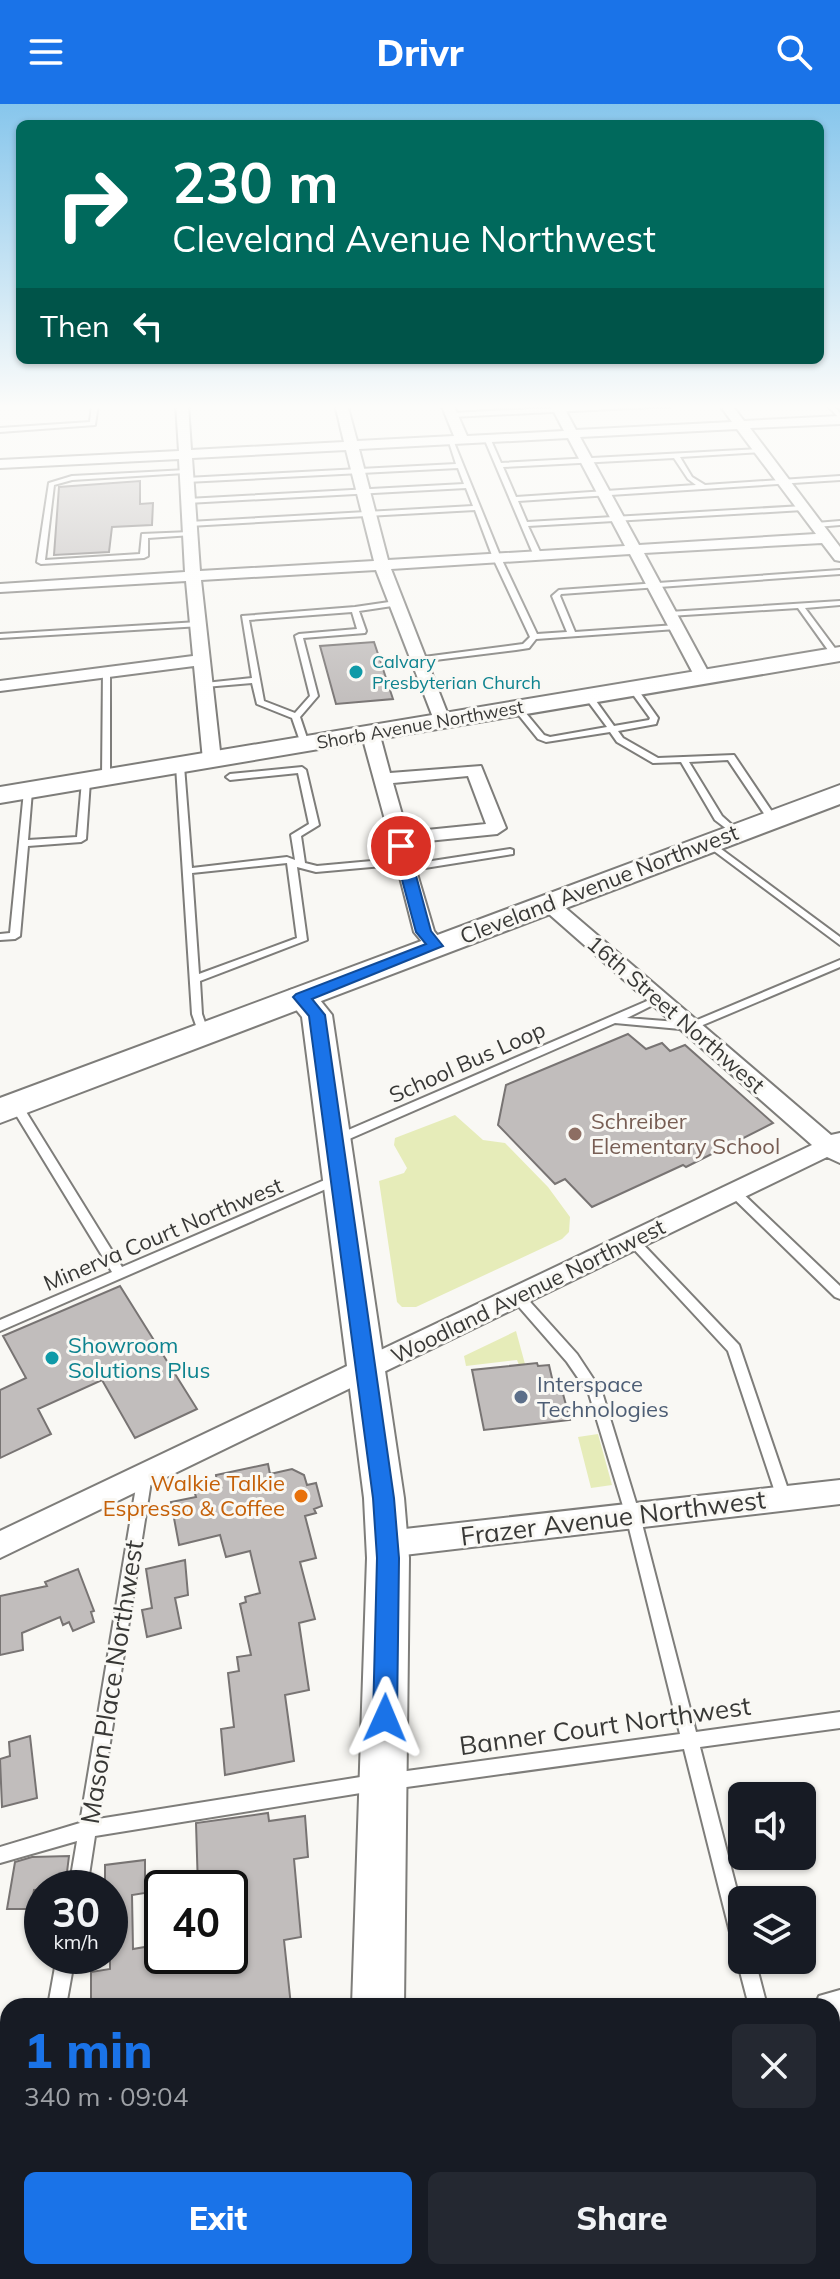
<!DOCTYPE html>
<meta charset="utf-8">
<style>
body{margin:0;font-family:Mulish,sans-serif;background:#242831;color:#f1f3f6;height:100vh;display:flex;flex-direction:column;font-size:30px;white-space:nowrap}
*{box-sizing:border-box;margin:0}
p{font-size:26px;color:#9ea1a6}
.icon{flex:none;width:44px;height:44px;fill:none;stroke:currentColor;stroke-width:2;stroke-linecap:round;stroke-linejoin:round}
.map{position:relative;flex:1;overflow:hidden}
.side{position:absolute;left:0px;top:1894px;width:840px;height:282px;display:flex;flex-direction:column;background:#171b24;border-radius:24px 24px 0 0;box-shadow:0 2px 6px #0004}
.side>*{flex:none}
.guide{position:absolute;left:16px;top:16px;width:808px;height:244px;border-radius:12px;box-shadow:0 2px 6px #0004;background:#00695c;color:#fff;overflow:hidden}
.buttons{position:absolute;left:728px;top:1678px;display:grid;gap:16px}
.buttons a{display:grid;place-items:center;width:88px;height:88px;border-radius:12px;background:#171b24;box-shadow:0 2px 6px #0004;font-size:40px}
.speed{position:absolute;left:24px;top:1766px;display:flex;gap:16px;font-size:40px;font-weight:700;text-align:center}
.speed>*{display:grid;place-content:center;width:104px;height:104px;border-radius:50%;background:#171b24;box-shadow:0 2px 6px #0004;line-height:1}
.speed small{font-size:20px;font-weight:400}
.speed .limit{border:4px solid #111;border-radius:12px;background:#fff;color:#111}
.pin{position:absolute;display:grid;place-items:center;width:68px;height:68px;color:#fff;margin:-34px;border:4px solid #fff;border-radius:50%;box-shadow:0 2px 8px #0007}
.me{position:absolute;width:88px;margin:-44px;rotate:1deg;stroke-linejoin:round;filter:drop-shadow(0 0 6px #0008)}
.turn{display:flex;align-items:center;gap:28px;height:168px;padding:0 24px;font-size:36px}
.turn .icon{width:104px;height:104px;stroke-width:2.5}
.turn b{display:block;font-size:56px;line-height:68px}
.then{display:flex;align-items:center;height:76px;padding:0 24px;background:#0003;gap:16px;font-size:30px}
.round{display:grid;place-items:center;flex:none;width:84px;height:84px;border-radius:12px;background:#242831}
.summary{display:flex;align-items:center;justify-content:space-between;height:136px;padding:0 24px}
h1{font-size:48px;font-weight:800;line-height:60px;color:#1a73e8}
.cta{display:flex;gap:16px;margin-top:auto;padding:16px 24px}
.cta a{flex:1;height:92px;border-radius:12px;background:#1a73e8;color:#fff;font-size:32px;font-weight:800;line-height:92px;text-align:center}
.cta a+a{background:#242831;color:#f1f3f6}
header{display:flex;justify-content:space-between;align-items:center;height:104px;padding:0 24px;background:#1a73e8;color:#fff;font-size:36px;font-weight:800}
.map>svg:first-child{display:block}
.green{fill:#e6ecb9}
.building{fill:#c1bdbc;stroke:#787473;stroke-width:2}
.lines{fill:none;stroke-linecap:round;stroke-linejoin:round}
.lane-casing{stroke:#7e7d7a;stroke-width:4}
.street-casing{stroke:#7e7d7a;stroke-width:4}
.secondary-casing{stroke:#7e7d7a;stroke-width:4}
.primary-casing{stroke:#7e7d7a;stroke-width:4}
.lane{fill:#fff;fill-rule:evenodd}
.street{fill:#fff;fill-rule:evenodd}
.secondary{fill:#fff;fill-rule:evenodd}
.primary{fill:#fff;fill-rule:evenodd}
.route{fill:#1a73e8;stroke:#114b97;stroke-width:2}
.culture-dot{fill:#0f9aa8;stroke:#f9f8f4;stroke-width:3}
.education-dot{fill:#8d6e63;stroke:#f9f8f4;stroke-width:3}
.service-dot{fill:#5c6f8a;stroke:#f9f8f4;stroke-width:3}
.food-dot{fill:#e8710a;stroke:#f9f8f4;stroke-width:3}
.labels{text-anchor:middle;stroke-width:6;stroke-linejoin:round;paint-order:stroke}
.far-culture-label{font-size:18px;fill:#0d838f;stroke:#f9f8f4;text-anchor:start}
.far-street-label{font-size:18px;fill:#383836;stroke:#f9f8f4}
.street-label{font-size:22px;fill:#383836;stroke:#f9f8f4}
.education-label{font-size:22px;fill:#785e54;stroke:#f9f8f4;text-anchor:start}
.culture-label{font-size:22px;fill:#0d838f;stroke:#f9f8f4;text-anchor:start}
.service-label{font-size:22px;fill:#4e5e75;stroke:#f9f8f4;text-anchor:start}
.food-label{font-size:22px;fill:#c56008;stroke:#f9f8f4;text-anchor:end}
.near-street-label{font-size:26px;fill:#383836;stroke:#f9f8f4}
</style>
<header><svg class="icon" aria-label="menu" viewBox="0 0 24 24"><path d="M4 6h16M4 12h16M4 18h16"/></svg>Drivr<svg class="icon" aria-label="search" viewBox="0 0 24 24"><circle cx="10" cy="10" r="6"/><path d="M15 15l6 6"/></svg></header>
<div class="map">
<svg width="840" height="2175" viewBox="0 0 840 2175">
<rect width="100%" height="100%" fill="#f9f8f4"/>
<path class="green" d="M455,1011L483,1036L505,1039L548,1083L570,1113L569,1128L562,1135L416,1203H402L397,1198L379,1077L404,1069L407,1064L394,1041L395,1034Z
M516,1227L525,1260L519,1261L517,1256L466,1262L464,1252Z
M598,1330L612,1381L591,1384L578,1333Z"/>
<path class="building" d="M140,377V400L153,399L152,421L112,423L109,448L54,451L59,383Z
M374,538L393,595L336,600L320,542Z
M628,930L646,945L662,939L670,947L685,941L773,1019L686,1063L683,1061L592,1103L565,1075L555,1080L498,1021L506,981Z
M120,1182L197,1305L135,1334L102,1276L38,1305L51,1330L0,1354V1286L26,1274L3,1232Z
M537,1259L538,1262L549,1261L555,1287L562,1286L570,1316L484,1326L472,1266Z
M268,1360L270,1370L292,1365L304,1371L307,1381L316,1379L322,1402L314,1405L316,1409L305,1412L316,1454L300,1458L315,1515L299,1519L309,1586L285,1591L294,1657L225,1671L221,1625L234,1623L228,1569L239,1567L237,1553L251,1551L240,1500L246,1498L245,1493L260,1489L250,1447L226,1453L220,1431L179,1441L171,1398L196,1393L193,1383L217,1378L216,1371Z
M185,1456L188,1491L175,1494L181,1524L147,1533L142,1506L152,1504L146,1465Z
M78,1465L94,1507L91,1508L94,1518L73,1527L69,1518L63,1521L60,1513L22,1529L23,1546L0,1551V1492L47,1482L45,1478Z
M30,1632L37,1694L2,1703L0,1655L10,1652L9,1638Z
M268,1709L269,1717L305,1712L308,1753L294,1755L301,1833L284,1836L291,1902H91V1868L110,1865V1784H105V1761L145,1756V1789L132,1791L133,1845L162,1840V1852H230V1784H198L196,1719Z
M69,1752L65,1784L34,1786L31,1805H7L15,1758L32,1753Z"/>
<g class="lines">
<defs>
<path id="lane" d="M92,300H98L95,321L0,328V324L90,318Z
M632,300H675L672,302L452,313L449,311L452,309Z
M826,300H832L840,309V315Z
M487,332L490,334L501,359L760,345L763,347L762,348L680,353L692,373L705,381L840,372V376L518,397L527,418L803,402L806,404L803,406L528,422L542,452L538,454L534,452L484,334ZM674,354L688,375L696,381L516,393L503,363Z
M448,335L453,336L501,454L537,530L567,528L552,492L559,486L840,466V470L561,490L560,492L575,528L676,521L680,523L676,525L536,535L529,544L516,546L419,558H416V554L523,540L530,533L493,454L475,406L189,422L186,420L189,418L473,402L466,384L187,399L184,397L187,395L464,380L458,364L186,378L183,376L186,374L456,360Z
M187,366L188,367L185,369L72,376L54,381L45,456L140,450L142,430L190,428L192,429V431L148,434V452L144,454L41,460L37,458L49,379L72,372Z
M840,417V421L816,423L813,421L816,419Z
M396,497L400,499L399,501L359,507L366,527L365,529L303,534L318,592L300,613L309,640L308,642L301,640L292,614L257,600L252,579L205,583L201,581L205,579L252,574L242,512L355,503ZM352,508L357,525L299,530L295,532L310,592L295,609L264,597L249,516Z
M840,497V501L805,504L840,551L836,553H833L798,504L669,512L665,510L669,508Z
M198,518L202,520L201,522L0,534V530Z
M103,566L110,568V674L106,677L102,674Z
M630,583H636L658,614L656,620L618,627L623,634L658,654L734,651L777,715L775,717H769L728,656L689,658L722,712L741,729L736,732L715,716L681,658L653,659L617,638L610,628L546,638L538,635L513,604L520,602L544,631L550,633L607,623L584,592L588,590H591L614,622L649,616L650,614L629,585Z
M180,659L184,662L192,764L287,753L295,756L291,731L309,720L298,669L230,676L226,673L230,670L302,663L306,666L319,721L301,732L305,759L317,762L405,754L410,757L405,760L316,768L297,763L307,836L200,877L202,910L209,930L204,934L199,930L192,910L176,662ZM287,759L297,834L199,870L192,769Z
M86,674L90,677L86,735L81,738L28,742L20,832L15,835L0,836V830L10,829L24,687L28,684L32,687L28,736L77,733L82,677Z
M709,736L840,833V841L706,741L704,739Z
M510,745L513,746V750L406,767L401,764L406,761Z
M840,856V863L691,926L615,919L340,1039L336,1040L330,1036L332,1033L654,894L658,893L663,896L627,914L690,919Z
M16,997L20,998L122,1163L334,1072L338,1071L344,1075L342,1078L0,1227V1216L112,1168L10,1001Z
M733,1083L737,1084L840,1182V1195L835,1193L729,1090L727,1087Z
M633,1132L637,1134L739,1241L791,1394L789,1398L784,1400L779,1398L777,1394L728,1247L629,1140L627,1137L629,1134Z
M518,1188L523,1190L577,1250L602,1288L640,1412L696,1628L840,1608V1624L700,1643L742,1806V1856H755L767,1902H749L737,1856L742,1849L736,1846L733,1840L684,1645L392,1685L386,1683L384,1677L386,1671L392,1669L680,1630L626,1412L589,1290L567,1258L513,1196L512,1193L513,1190Z
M145,1365L150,1367L152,1371L98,1715L373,1671L379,1673L381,1679L379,1685L373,1687L95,1732L87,1784H69L77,1737L0,1759V1743L80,1719L138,1371L140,1367Z
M57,1852H75L66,1902H48Z
M706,2168H726L727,2175H707Z"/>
<path id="street" d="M176,300H188L191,346L344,338L335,300H347L357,337L454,332L441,300H453L467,332L564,327L550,300H562L576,326L732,318L719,300H731L744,317L840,312V320L750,324L840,443V457L835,456L822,439L644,449L711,573L703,578L695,573L630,450L391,465L450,616L442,621L434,616L376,466L201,476L221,656L212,661L203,656L194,562L0,587V577L193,552L186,477L0,488V480L185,468L179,355L0,364V356L179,347ZM737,325L816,430L639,441L580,333ZM568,334L625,442L388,456L359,345ZM346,346L374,457L200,467L192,354Z
M370,623L379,628L390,669L481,662L506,724L497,730L408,739L434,827L446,842L443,846H429L414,828L392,742L394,738L390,734L361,628ZM468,672L486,720L407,728L393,679Z
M548,793L555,795L831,1031L840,1029V1059L827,1053L0,1454V1427L812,1041L541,803L538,799L541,795Z
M840,1376V1400L387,1453L377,1449L372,1440L377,1431L387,1427Z
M840,1886V1922L832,1923V1902H815L819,1892Z
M8,2012V2050L0,2051V2013Z
M8,2151V2168H35L34,2175H0V2156Z"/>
<path id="secondary" d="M840,543V557L0,699V683Z
M301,884L312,886L332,911L404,1394L409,1454L404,1902H352L367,1454L364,1394L302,913L286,893L290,886Z
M346,2168H402L403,2175H345Z"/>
<path id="primary" d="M840,681V700L0,1019V994Z"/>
</defs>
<use href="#lane" class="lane-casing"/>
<use href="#street" class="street-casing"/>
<use href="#secondary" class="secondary-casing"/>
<use href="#primary" class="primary-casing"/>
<use href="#lane" class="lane"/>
<use href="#street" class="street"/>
<use href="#secondary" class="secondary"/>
<use href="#primary" class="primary"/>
</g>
<linearGradient id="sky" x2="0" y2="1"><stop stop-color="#87c6ec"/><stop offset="0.5" stop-color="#fcfcfa"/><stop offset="1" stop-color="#fcfcfa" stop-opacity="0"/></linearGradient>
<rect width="840" height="605" fill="url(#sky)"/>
<path class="route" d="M401,738L408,742L431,827L443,842L312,895L325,911L394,1394L399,1454L397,1614L394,1622L385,1625L376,1622L373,1614L377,1454L373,1394L309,912L293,893L296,890L426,840L416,828L393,742Z"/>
<g class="culture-dot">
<circle cx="356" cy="568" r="8"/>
<circle cx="52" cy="1254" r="8"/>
</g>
<circle class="education-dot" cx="575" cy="1030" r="8"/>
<circle class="service-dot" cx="521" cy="1293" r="8"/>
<circle class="food-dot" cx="301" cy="1392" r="8"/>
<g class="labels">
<g class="far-culture-label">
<text x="372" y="564">Calvary<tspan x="372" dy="21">Presbyterian Church</tspan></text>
</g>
<g class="far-street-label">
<text transform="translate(420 621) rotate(-10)" y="6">Shorb Avenue Northwest</text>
</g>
<g class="street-label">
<text transform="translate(599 780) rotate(-21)" y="8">Cleveland Avenue Northwest</text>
<text transform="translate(676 910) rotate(41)" y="8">16th Street Northwest</text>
<text transform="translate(467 958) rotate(-24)" y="8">School Bus Loop</text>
<text transform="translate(163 1130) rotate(-23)" y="8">Minerva Court Northwest</text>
<text transform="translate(528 1187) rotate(-26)" y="8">Woodland Avenue Northwest</text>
</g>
<g class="education-label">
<text x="591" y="1025">Schreiber<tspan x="591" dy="25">Elementary School</tspan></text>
</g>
<g class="culture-label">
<text x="68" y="1249">Showroom<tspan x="68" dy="25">Solutions Plus</tspan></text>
</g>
<g class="service-label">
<text x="537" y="1288">Interspace<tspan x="537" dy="25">Technologies</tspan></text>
</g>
<g class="food-label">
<text x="285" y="1387">Walkie Talkie<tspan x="285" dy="25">Espresso &amp; Coffee</tspan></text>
</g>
<g class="near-street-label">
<text transform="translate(613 1414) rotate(-7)" y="9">Frazer Avenue Northwest</text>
<text transform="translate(112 1578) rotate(-81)" y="9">Mason Place Northwest</text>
<text transform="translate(605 1622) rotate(-8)" y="9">Banner Court Northwest</text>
</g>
</g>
</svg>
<div class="buttons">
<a><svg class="icon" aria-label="sound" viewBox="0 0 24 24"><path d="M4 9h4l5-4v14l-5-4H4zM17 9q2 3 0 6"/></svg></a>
<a><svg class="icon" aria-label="layers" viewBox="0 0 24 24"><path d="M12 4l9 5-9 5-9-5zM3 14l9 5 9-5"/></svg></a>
</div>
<div class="speed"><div>30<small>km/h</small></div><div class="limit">40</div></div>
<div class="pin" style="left:401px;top:742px;background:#d93025"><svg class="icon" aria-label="arrive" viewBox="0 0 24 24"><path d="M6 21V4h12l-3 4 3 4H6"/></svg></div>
<svg class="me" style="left:385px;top:1614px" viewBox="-20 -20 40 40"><path d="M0-17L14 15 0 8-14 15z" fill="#1a73e8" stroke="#fff" stroke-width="4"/></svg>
<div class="guide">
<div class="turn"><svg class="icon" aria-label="right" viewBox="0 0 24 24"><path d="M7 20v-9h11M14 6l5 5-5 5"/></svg><div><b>230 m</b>Cleveland Avenue Northwest</div></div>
<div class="then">Then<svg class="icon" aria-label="left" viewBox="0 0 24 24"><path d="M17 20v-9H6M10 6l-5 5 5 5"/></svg></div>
</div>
<section class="side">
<div class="summary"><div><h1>1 min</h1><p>340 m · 09:04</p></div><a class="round"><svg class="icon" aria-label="close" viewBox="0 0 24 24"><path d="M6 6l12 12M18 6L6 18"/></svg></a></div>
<div class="cta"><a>Exit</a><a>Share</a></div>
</section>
</div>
